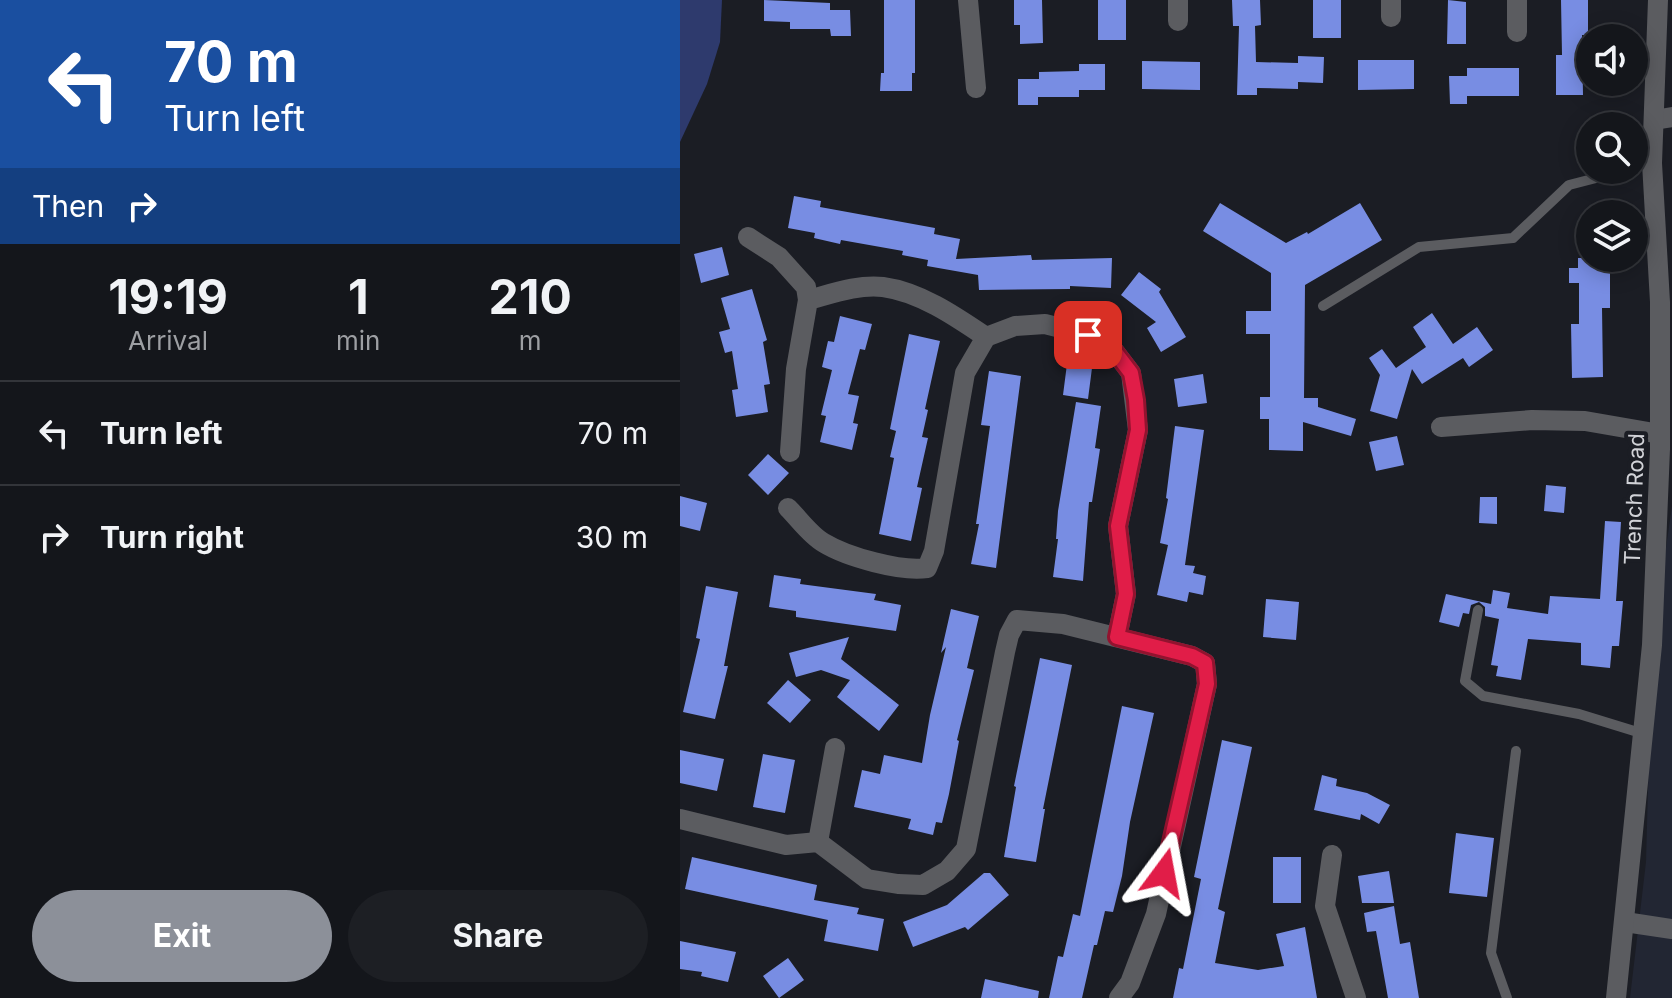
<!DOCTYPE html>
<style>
body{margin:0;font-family:Inter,sans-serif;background:#1d1f24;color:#f1f3f6;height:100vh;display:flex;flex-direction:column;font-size:30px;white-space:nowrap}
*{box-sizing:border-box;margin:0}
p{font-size:26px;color:#9d9fa3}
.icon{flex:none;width:44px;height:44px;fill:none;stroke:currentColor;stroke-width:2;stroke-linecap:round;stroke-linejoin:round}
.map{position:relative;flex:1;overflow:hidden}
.sheet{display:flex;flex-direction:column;background:#14161b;width:680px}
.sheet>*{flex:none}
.hud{background:#1a4fa0;color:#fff;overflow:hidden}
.tools{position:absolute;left:896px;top:24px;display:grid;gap:16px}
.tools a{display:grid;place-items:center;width:72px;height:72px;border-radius:50%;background:#14161b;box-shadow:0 4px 20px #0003,0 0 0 2px #33353a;font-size:40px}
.pin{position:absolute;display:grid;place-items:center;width:68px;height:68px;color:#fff;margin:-34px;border-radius:16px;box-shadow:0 4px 12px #0006}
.me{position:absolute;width:88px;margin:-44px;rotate:13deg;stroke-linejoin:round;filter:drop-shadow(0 0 6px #0008)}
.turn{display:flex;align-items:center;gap:28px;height:168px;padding:0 32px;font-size:36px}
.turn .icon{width:104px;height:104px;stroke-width:2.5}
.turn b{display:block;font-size:56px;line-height:68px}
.then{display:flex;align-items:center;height:76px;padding:0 32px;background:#0003;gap:16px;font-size:30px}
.eta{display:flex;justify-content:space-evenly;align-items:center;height:136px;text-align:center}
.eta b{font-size:48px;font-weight:700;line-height:56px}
.primary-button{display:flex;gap:16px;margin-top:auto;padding:16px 32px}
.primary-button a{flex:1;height:92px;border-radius:48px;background:#8c9099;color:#fff;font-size:32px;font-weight:700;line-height:92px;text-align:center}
.primary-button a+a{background:#1d1f24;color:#f1f3f6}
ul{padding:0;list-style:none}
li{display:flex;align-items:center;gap:24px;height:104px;padding:0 32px;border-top:2px solid #33353a}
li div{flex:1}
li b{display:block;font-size:30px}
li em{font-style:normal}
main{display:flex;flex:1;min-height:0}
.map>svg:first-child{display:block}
.built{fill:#222633}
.green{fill:#2e3a6d}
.building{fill:#788de3}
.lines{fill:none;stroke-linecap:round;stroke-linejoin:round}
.service{stroke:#5b5c60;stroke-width:10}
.minor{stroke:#5b5c60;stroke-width:20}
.tertiary{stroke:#5b5c60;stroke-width:20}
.route-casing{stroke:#92132f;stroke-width:20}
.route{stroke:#e11d48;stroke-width:14}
.labels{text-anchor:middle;stroke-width:8;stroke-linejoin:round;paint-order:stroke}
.street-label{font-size:22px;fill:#d1d2d7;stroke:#1b1d24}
</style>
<main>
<section class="sheet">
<div class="hud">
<div class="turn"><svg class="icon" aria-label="left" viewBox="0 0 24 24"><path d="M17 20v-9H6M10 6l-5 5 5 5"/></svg><div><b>70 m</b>Turn left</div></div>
<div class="then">Then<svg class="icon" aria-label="right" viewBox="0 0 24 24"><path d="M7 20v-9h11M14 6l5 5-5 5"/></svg></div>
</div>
<div class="eta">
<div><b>19:19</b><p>Arrival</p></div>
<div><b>1</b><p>min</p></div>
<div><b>210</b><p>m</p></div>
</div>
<ul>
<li><svg class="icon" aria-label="left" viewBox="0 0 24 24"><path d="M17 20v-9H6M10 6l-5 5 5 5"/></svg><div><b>Turn left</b></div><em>70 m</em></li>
<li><svg class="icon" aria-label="right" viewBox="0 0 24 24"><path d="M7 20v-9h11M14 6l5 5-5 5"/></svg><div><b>Turn right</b></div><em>30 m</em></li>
</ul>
<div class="primary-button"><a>Exit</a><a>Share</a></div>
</section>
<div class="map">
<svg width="992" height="998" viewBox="0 0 992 998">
<rect width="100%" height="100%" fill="#1b1d24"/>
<path class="built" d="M992,506V998H950L966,862L972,645Z"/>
<path class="green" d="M0,0H42L40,42L27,84L0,142Z"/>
<path class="building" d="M84,0L150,3V10H170L171,36H151L150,29H110V22L84,21Z
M204,0H235V73H232V91H200L201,73H204Z
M334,0H362L363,43L340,44V25H334Z
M418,0H446V40H418Z
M552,0H580L581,25L575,26L576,62L618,63V56L644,57L643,83L618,82V89L577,88V95H557L559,26H553Z
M633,0H661V38H633Z
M768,0L786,2V44H767Z
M881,0H908V35H902L903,95H876V55H882Z
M678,60H734V89L678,90Z
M462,61L520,62V90L462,89Z
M399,64H425V90H399V97H358V105H338V79H359V72L399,71Z
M787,68H839V96H787V104H770L769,76H787Z
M114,196L141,201L140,207L255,228L254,234L280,239L276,259L351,255L352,260L432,258L431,288L390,286V289L299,290L298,275L247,266L248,260L222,255L223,251L161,240L160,244L134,238L135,233L108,228Z
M540,203L606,243L627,232L628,234L680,203L702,240L625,285L624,398H638V407L676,419L671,436L623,422V451L589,450V419H580V397H590V334H566V311H591V273L523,231Z
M42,247L49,275L21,283L14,254Z
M898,258H930V308H922L923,377L892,378L891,324H899V283H889V268H898Z
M459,272L481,289L479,292L506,337L481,352L467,328L476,322L441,295Z
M72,289L87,340L83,342L90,384L84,385L88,412L56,417L52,390L58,389L52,351L45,353L39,332L50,329L41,298Z
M752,313L773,344L797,327L813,350L789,367L783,358L742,384L732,369L717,419L690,411L700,375L689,358L702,349L716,368L746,347L733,327Z
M160,316L192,324L185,350L180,349L168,394L179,396L173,423L178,424L172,450L140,442L146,416L141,415L152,370L142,367L148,341L154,342Z
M229,334L260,341L245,409L248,410L242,437L248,438L237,487L242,488L231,541L199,534L214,458L210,457L216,431L210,429Z
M387,364L412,368L408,399L383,395Z
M309,371L341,376L316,568L291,564L299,524H296L310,426L301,425Z
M523,374L527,403L498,407L494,379Z
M396,402L421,406L415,448L420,449L412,502H409L403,581L373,577L378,539H376L378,511Z
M495,426L524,430L505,565L515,566L513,573L526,576L523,595L509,592L507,602L477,595L488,545L480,543L488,499L486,498Z
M717,436L724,465L696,471L689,442Z
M88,454L109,473L88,495L68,475Z
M866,485L886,487L884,513L864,511Z
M0,496L27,503L20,531L0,526Z
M800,497H817V524L799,523Z
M925,521L941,522L936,601H943L939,646H932L930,668L901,665V643L848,639L841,680L816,676L818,666L811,665L819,619L805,616V607L799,602L791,605L789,614L783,613L779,627L759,622L766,594L811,604L813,590L830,593L827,608L868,614L870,596L920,599Z
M94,575L121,579L120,584L196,594L194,600L221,605L216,631L116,617V611L89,607Z
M26,586L58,592L44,666H48L35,719L3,712L20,639L16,638Z
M586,599L619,602L616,640L583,637Z
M271,609L299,616L287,668L294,670L277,740L279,741L269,794L262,823L256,822L253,835L228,829L231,819L174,807L182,770L200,774L204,755L242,763L250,715L266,647L261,653Z
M169,637L161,659L219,705L199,731L157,697L170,680L141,670L116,677L109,653Z
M360,658L392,665L363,809H365L356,862L324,857L336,787L334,786Z
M108,680L131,700L110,723L87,703Z
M442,706L474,713L450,822L442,876L433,912L425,911L417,945H414L402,998H369L378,956L383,957L393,914L400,916Z
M542,740L572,747L538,909L545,912L535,963L578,970L604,966L596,934L625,927L637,998H493L499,968L503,969L521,879L514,877Z
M0,750L44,759L37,791L0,783Z
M83,754L115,760L105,813L73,807Z
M642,775L657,779L656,786L687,793L710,805L699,824L681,814L680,820L634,810Z
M776,833L814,838L807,897L769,893Z
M12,857L137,885L134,900L179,908L177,914L204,919L198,951L144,941L148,920L5,889Z
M593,857H621V903H593Z
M709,871L714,903H682L678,876Z
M304,873H310L329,895L288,930L285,927L233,947L223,922L267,905Z
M714,906L720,944L730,942L739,998H708L696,931L687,932L684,913Z
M0,941L56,952L48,982L21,976L22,972L0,969Z
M108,958L124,980L99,998L83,976Z
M305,979L359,991L358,998H301Z"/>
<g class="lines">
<path class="service" d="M643,306L739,247L833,238L889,185L947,170
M798,610L785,681L803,696L899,714L964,734
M827,998L811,953L836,751"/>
<path class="minor" d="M288,0L296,88
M498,0V21
M711,0V17
M837,32V0
M974,120L992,117
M68,237L99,257L126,287L128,300L116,369L110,452
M128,300C151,294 178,284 203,287C240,292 275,316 306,337
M761,427L852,420L905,421L980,434
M108,508C119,519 131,536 144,543C167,557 221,572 247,568L254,551L285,373L306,337L335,326L365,324L408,335L435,352L451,373L458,430L438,526L446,594L437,637
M0,819L106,845L138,842L187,879L218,884L243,885L267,871L286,849L325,652L329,635L337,620L383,624L512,656L525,663L527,684L476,914L450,983L439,998
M138,842L155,748
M652,855L645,906L676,998
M945,922L992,929"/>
<path class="tertiary" d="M936,998L972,645L980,449V302L972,163L978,0"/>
</g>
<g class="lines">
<defs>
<path id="route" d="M408,335L435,352L451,373L456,400L458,430L438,526L446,594L437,637L512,656L525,663L527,684L484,873"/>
</defs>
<use href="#route" class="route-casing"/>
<use href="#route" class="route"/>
</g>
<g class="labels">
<g class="street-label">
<text transform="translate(954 499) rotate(-88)" y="8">Trench Road</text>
</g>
</g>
</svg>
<div class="tools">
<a><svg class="icon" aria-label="sound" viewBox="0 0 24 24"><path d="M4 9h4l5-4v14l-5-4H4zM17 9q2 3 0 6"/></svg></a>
<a><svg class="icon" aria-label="search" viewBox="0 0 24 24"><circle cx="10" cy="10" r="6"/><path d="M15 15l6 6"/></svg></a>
<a><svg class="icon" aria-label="layers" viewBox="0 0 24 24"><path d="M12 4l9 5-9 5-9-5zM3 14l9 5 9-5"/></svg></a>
</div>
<div class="pin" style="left:408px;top:335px;background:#d93025"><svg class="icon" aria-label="arrive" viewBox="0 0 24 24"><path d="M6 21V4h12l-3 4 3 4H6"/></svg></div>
<svg class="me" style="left:484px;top:873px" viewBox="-20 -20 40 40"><path d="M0-17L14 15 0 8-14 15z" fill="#e11d48" stroke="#fff" stroke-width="4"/></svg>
</div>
</main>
